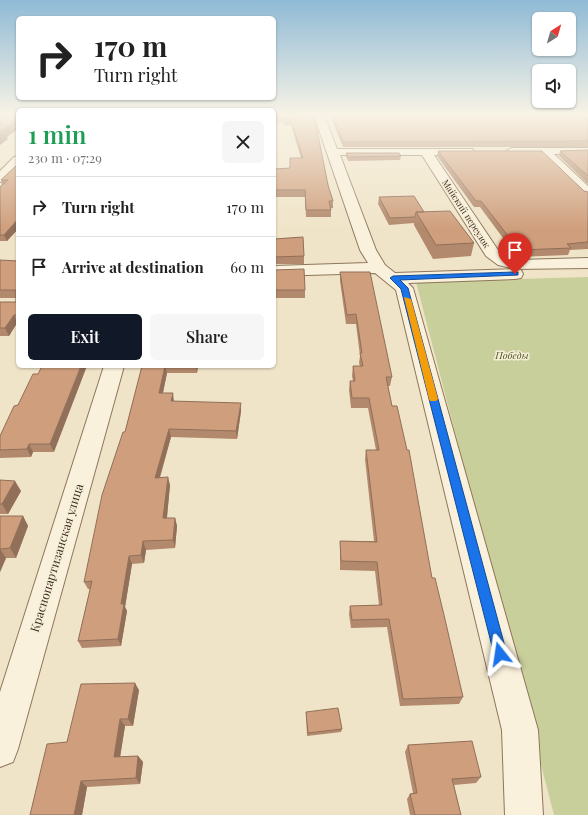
<!DOCTYPE html>
<meta charset="utf-8">
<style>
body{margin:0;font-family:"Playfair Display",serif;background:#f6f6f6;color:#222;height:100vh;display:flex;flex-direction:column;font-size:15px;white-space:nowrap}
*{box-sizing:border-box;margin:0}
p{font-size:13px;color:#767676}
.icon{flex:none;width:22px;height:22px;fill:none;stroke:currentColor;stroke-width:2;stroke-linecap:round;stroke-linejoin:round}
.map{position:relative;flex:1;overflow:hidden}
.details{position:absolute;left:16px;top:108px;width:260px;height:260px;display:flex;flex-direction:column;background:#fff;border-radius:6px;box-shadow:0 1px 3px #0004}
.details>*{flex:none}
.top-card{position:absolute;left:16px;top:16px;width:260px;height:84px;border-radius:6px;box-shadow:0 1px 3px #0004;background:#fff;color:#222;overflow:hidden}
.needle{width:26px;rotate:37deg}
.controls{position:absolute;left:532px;top:12px;display:grid;gap:8px}
.controls a{display:grid;place-items:center;width:44px;height:44px;border-radius:6px;background:#fff;box-shadow:0 1px 3px #0004;font-size:20px}
.pin{position:absolute;display:grid;place-items:center;width:34px;height:34px;color:#fff;margin:-41px -17px;border-radius:50% 50% 50% 0;rotate:-45deg;box-shadow:0 0 4px #0007}
.pin .icon{rotate:45deg}
.me{position:absolute;width:44px;margin:-22px;rotate:345deg;stroke-linejoin:round;filter:drop-shadow(0 0 3px #0008)}
.turn{display:flex;align-items:center;gap:14px;height:84px;padding:0 12px;font-size:18px}
.turn .icon{width:52px;height:52px;stroke-width:2.5}
.turn b{display:block;font-size:28px;line-height:34px}
.round{display:grid;place-items:center;flex:none;width:42px;height:42px;border-radius:6px;background:#f6f6f6}
.head{display:flex;align-items:center;justify-content:space-between;height:68px;padding:0 12px}
h1{font-size:24px;font-weight:600;line-height:30px;color:#1e9e55}
.button{display:flex;gap:8px;margin-top:auto;padding:8px 12px}
.button a{flex:1;height:46px;border-radius:6px;background:#111827;color:#fff;font-size:16px;font-weight:600;line-height:46px;text-align:center}
.button a+a{background:#f6f6f6;color:#222}
ul{padding:0;list-style:none}
li{display:flex;align-items:center;gap:12px;height:60px;padding:0 12px;border-top:1px solid #e0e0e0}
li div{flex:1}
li b{display:block;font-size:15px}
li em{font-style:normal}
.map>svg:first-child{display:block}
.green{fill:#c9cf9b}
.lines{fill:none;stroke-linecap:round;stroke-linejoin:round}
.minor-casing{stroke:#8d765c;stroke-width:2}
.minor{fill:#faf1dc;fill-rule:evenodd}
.wall{fill:#b2896c}
.shaded-wall{fill:#916f58}
.building{fill:#cf9f7d;stroke:#916f58}
.route{fill:#1a73e8;stroke:#114b97}
.slow{fill:#f59e0b}
.labels{text-anchor:middle;stroke-width:3;stroke-linejoin:round;paint-order:stroke}
.far-street-label{font-size:9px;fill:#3d2e20;stroke:#f7eed8}
.park-label{font-size:10px;font-style:italic;fill:#4d5a26;stroke:#f7eed8}
.near-street-label{font-size:12px;fill:#3d2e20;stroke:#f7eed8}
</style>
<div class="map">
<svg width="588" height="815" viewBox="0 0 588 815">
<rect width="100%" height="100%" fill="#f0e4c8"/>
<path class="green" d="M588,277V815H554L416,282Z"/>
<g class="lines">
<defs>
<path id="minor" d="M314,115H324L337,149H472L474,151L468,154L434,155L498,250L509,258L519,260L588,258V268L515,269L521,270L523,274L521,278L515,279L408,283L413,288L538,730L543,815H505L502,730L396,290L375,273L274,276V266L368,263L360,250ZM340,155H422L486,256L498,265L515,269L395,273L385,265L376,250Z
M512,148H588V154H554L588,186V197L583,196L541,154L508,153L506,151Z
M18,156V167L4,181L0,182V171L14,157Z
M104,366H124L18,749L13,762L0,767V692Z"/>
</defs>
<use href="#minor" class="minor-casing"/>
<use href="#minor" class="minor"/>
</g>
<path class="wall" d="M274,115H314L328,185L333,201V208H331V217H306L305,197H274V169L290,168V158H301L291,125L284,126V123H274Z
M330,115H588V147H343Z
M588,150V184L559,156L560,151Z
M438,151L588,192V249L570,250L568,255L517,257L480,207H474L437,156Z
M346,153L401,156L400,160L348,161L346,156Z
M18,164V229L7,241H0V187L2,185L1,180Z
M379,197L424,212L474,243L471,256L433,259L414,225V223L389,225L378,204Z
M274,239L304,256V264H274Z
M0,260L18,261V323H17L9,336H0V302H16V298H0Z
M274,270L305,290V298H274Z
M340,272L392,377L390,386H388L392,406L432,578L463,697L459,704L400,706L387,627L351,628L349,614L350,606L379,605L375,571L340,570V541H374L365,459L366,450H376L368,408H351L349,390L350,381H353L352,376L353,366H360L359,363L360,356L356,324H346L340,281Z
M142,366H198L197,373H167L163,393L174,401L241,411L237,439L171,437L160,478L170,485L167,518H175L177,526L175,548L146,550L144,563L132,564L125,607L127,611L121,646L82,648L78,641L90,589H88L84,582L125,432Z
M38,374L54,452H33L31,457L0,458V436L18,405Z
M0,480L21,491L8,514H0Z
M0,516H23L28,526L16,558H6L0,572Z
M139,690L133,726H125L120,757L138,756L143,762L140,784L87,787L82,815H30L67,742Z
M306,712L342,729L341,732L307,736Z
M408,745L481,777L476,783L454,785L461,815H410L407,799L410,794L413,793L405,752Z"/>
<path class="shaded-wall" d="M18,119V129L7,137L8,139L0,145V134L1,131Z
M18,219V229L7,241L4,235Z
M14,315L17,323L9,336L5,328Z
M81,366H87L54,452L50,444Z
M165,366L167,373L161,402L159,393Z
M196,366H198L197,373Z
M173,393L174,402L171,401Z
M241,403V411L237,439L236,431Z
M169,429L171,437L157,486L155,478Z
M29,444L33,452L31,457L27,449Z
M168,477L170,485L166,526L163,518Z
M15,481L21,491L8,514L2,504Z
M23,516L28,526L16,558L10,548Z
M175,518L177,526L175,548L173,540Z
M143,541L146,550L144,563L141,555Z
M0,549L6,558L0,572Z
M129,556L132,564L125,607L127,611L121,646L118,639L121,604Z
M135,683L139,690L133,726L128,719Z
M120,719L125,726L119,764L114,757Z
M138,756L143,762L140,784L136,778Z
M81,781L87,787L82,815H74Z"/>
<path class="building" d="M0,115H18V119L1,131H5L0,134Z
M274,115H314L328,185L333,201H329L331,210H306L305,190H274V169L290,168V158H303L291,120H284V117H274Z
M332,115H588V141L343,142Z
M588,150V176L560,151Z
M438,151H542L584,191L588,192V242L567,244L571,248L519,250L481,201H476Z
M346,153H399L401,156L348,157Z
M18,164V219L4,235H0V187L8,180H1Z
M414,196L424,212H416L415,217L390,218L379,197Z
M450,211L474,243L436,245L416,212Z
M303,237L304,256L274,257V239Z
M0,260L18,261V315H14L5,328H0V302H16V290H0Z
M304,269L305,290H274V270Z
M340,272H370L392,377H386L392,406H397L407,450H409L432,578H435L444,615L463,697L403,699L389,619L352,620L350,606L382,605L377,562L341,561L340,541L377,542L366,450H379L369,398H352L350,381H355L353,366H363L360,353H362L356,314L347,315Z
M42,366H81L50,444H29L27,449L0,450V436L14,406L18,405L33,374H38Z
M142,366H165L159,393H173L171,401L241,403L236,431L169,429L155,478L168,477L163,518H175L173,540L143,541L141,555L129,556L121,604H124L118,639L78,641L92,581L84,582L102,495L123,432H125Z
M0,480L15,481L2,504H0Z
M0,516H23L10,548L0,549Z
M135,683L128,719H120L114,757L138,756L136,778L81,781L74,815H30L47,744L67,742L81,684Z
M338,708L342,729L308,733L306,712Z
M472,741L481,777L452,779L461,815H415L410,794L417,793L408,745Z"/>
<linearGradient id="sky" x2="0" y2="1"><stop stop-color="#8fbad6"/><stop offset="0.5" stop-color="#f8f3e6"/><stop offset="1" stop-color="#f8f3e6" stop-opacity="0"/></linearGradient>
<rect width="588" height="229" fill="url(#sky)"/>
<path class="route" d="M515,272H518V275L400,280L408,288L507,654L505,659L500,661L496,659L494,654L401,289L390,278L393,276Z"/>
<path class="slow" d="M404,297L411,299L438,399L436,401H430L429,399Z"/>
<g class="labels">
<g class="far-street-label">
<text transform="translate(466 214) rotate(57)" y="3">Майский переулок</text>
</g>
<g class="park-label">
<text x="512" y="359">Победы</text>
</g>
<g class="near-street-label">
<text transform="translate(57 558) rotate(-73)" y="4">Краснопартизанская улица</text>
</g>
</g>
</svg>
<div class="controls">
<a><svg class="needle" viewBox="-14 -14 28 28"><path d="M0-13l5 13h-10z" fill="#e53935"/><path d="M0 13l5-13h-10z" fill="#767676"/></svg></a>
<a><svg class="icon" aria-label="sound" viewBox="0 0 24 24"><path d="M4 9h4l5-4v14l-5-4H4zM17 9q2 3 0 6"/></svg></a>
</div>
<div class="pin" style="left:515px;top:274px;background:#d93025"><svg class="icon" aria-label="arrive" viewBox="0 0 24 24"><path d="M6 21V4h12l-3 4 3 4H6"/></svg></div>
<svg class="me" style="left:500px;top:654px" viewBox="-20 -20 40 40"><path d="M0-17L14 15 0 8-14 15z" fill="#1a73e8" stroke="#fff" stroke-width="4"/></svg>
<div class="top-card">
<div class="turn"><svg class="icon" aria-label="right" viewBox="0 0 24 24"><path d="M7 20v-9h11M14 6l5 5-5 5"/></svg><div><b>170 m</b>Turn right</div></div>
</div>
<section class="details">
<div class="head"><div><h1>1 min</h1><p>230 m · 07:29</p></div><a class="round"><svg class="icon" aria-label="close" viewBox="0 0 24 24"><path d="M6 6l12 12M18 6L6 18"/></svg></a></div>
<ul>
<li><svg class="icon" aria-label="right" viewBox="0 0 24 24"><path d="M7 20v-9h11M14 6l5 5-5 5"/></svg><div><b>Turn right</b></div><em>170 m</em></li>
<li><svg class="icon" aria-label="arrive" viewBox="0 0 24 24"><path d="M6 21V4h12l-3 4 3 4H6"/></svg><div><b>Arrive at destination</b></div><em>60 m</em></li>
</ul>
<div class="button"><a>Exit</a><a>Share</a></div>
</section>
</div>
